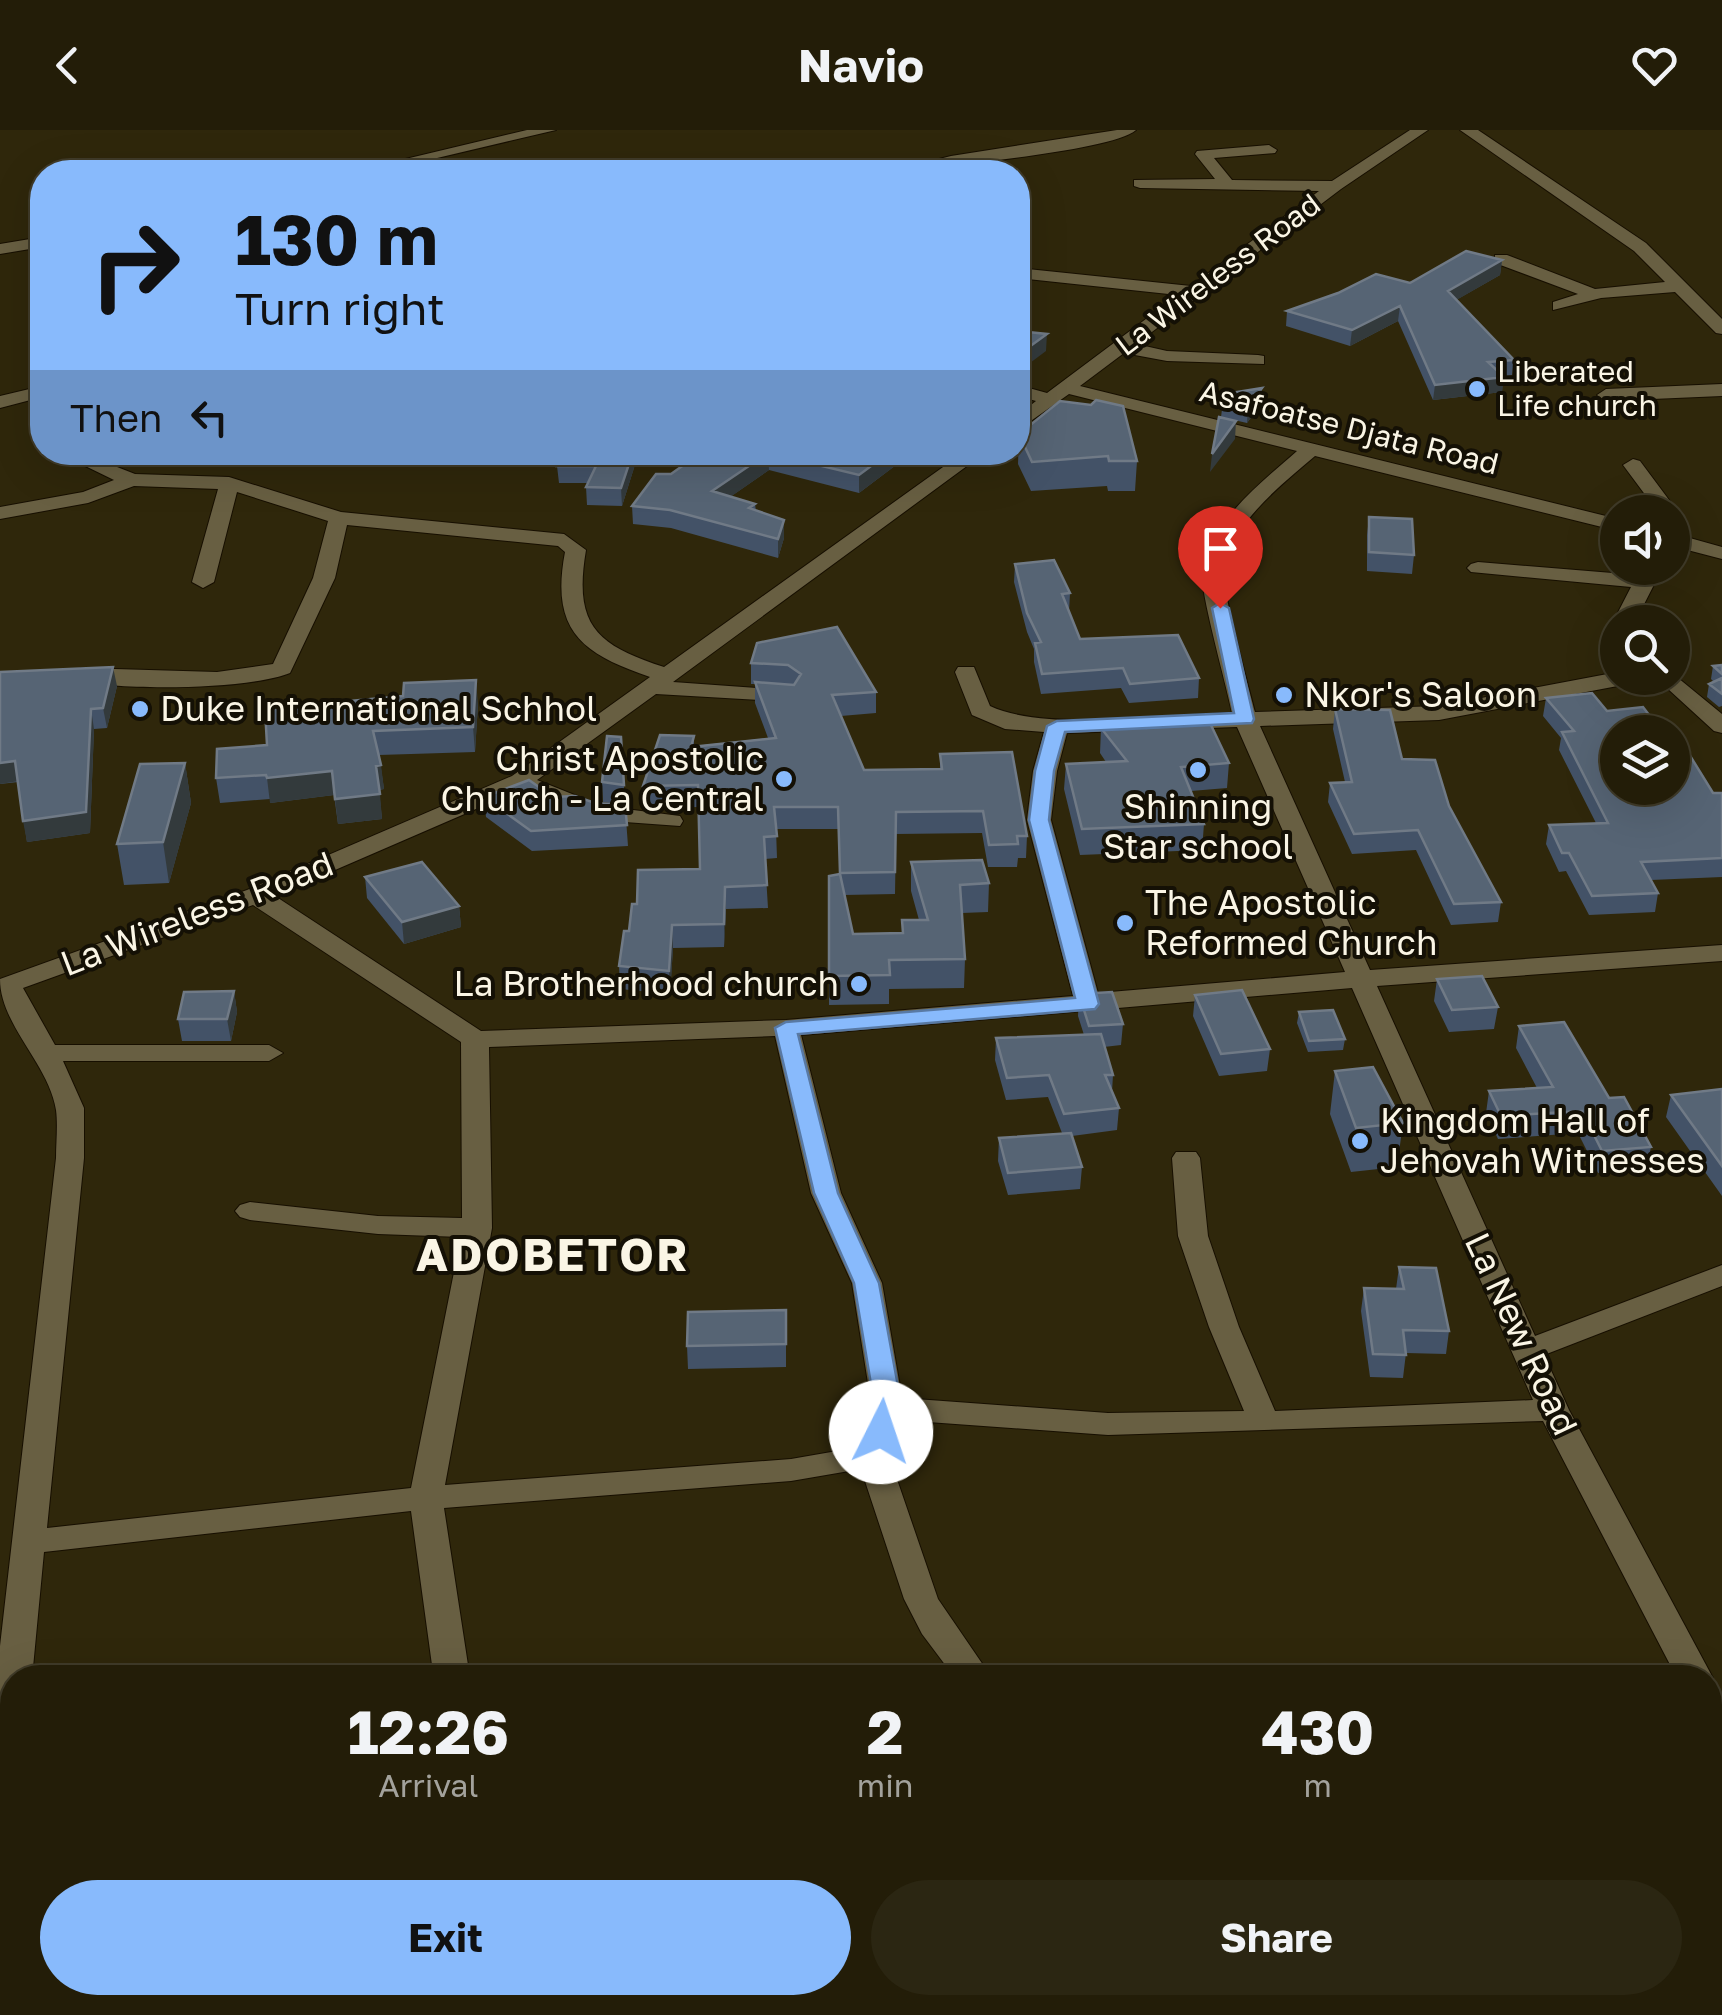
<!DOCTYPE html>
<style>
body{margin:0;font-family:"Golos Text",sans-serif;background:#2b2612;color:#f1f3f6;height:100vh;display:flex;flex-direction:column;font-size:38px;white-space:nowrap}
*{box-sizing:border-box;margin:0}
p{font-size:32px;color:#a3a29c}
.icon{flex:none;width:55px;height:55px;fill:none;stroke:currentColor;stroke-width:2;stroke-linecap:round;stroke-linejoin:round}
.map{position:relative;flex:1;overflow:hidden}
.sheet{position:absolute;left:0px;top:1535px;width:1722px;height:350px;display:flex;flex-direction:column;background:#231d08;border-radius:40px 40px 0 0;box-shadow:0 10px 40px #0002,0 0 0 2px #403b29}
.sheet>*{flex:none}
.top-card{position:absolute;left:30px;top:30px;width:1000px;height:305px;border-radius:40px;box-shadow:0 10px 40px #0002,0 0 0 2px #403b29;background:#88bafc;color:#111;overflow:hidden}
.fabs{position:absolute;left:1600px;top:365px;display:grid;gap:20px}
.fabs a{display:grid;place-items:center;width:90px;height:90px;border-radius:50%;background:#231d08;box-shadow:0 10px 40px #0002,0 0 0 2px #403b29;font-size:50px}
.pin{position:absolute;display:grid;place-items:center;width:85px;height:85px;color:#fff;margin:-102px -42px;border-radius:50% 50% 50% 0;rotate:-45deg;box-shadow:0 0 10px #0007}
.pin .icon{rotate:45deg}
.me{position:absolute;width:110px;margin:-55px;rotate:4deg;stroke-linejoin:round;filter:drop-shadow(0 0 8px #0008)}
.turn{display:flex;align-items:center;gap:35px;height:210px;padding:0 40px;font-size:45px}
.turn .icon{width:130px;height:130px;stroke-width:2.5}
.turn b{display:block;font-size:70px;line-height:85px}
.then{display:flex;align-items:center;height:95px;padding:0 40px;background:#0003;gap:20px;font-size:38px}
.eta{display:flex;justify-content:space-evenly;align-items:center;height:170px;text-align:center}
.eta b{font-size:60px;font-weight:700;line-height:70px}
.cta{display:flex;gap:20px;margin-top:auto;padding:20px 40px}
.cta a{flex:1;height:115px;border-radius:60px;background:#88bafc;color:#111;font-size:40px;font-weight:700;line-height:115px;text-align:center}
.cta a+a{background:#2b2612;color:#f1f3f6}
header{display:flex;justify-content:space-between;align-items:center;height:130px;padding:0 40px;background:#231d08;font-size:45px;font-weight:700}
.map>svg:first-child{display:block}
.lines{fill:none;stroke-linecap:round;stroke-linejoin:round}
.minor-casing{stroke:#170f00;stroke-width:2}
.minor{fill:#685f42;fill-rule:evenodd}
.wall{fill:#435267}
.shaded-wall{fill:#333a3c}
.building{fill:#566474;stroke:#707a86;stroke-width:2.5;fill-rule:evenodd}
.route{fill:#88bafc;stroke:#5879a4;stroke-width:2.5}
.poi-dot{fill:#88bafc;stroke:#141005;stroke-width:4}
.labels{text-anchor:middle;stroke-width:8;stroke-linejoin:round;paint-order:stroke}
.far-street-label{font-size:30px;fill:#faf5e5;stroke:#141005}
.far-poi-label{font-size:30px;fill:#faf5e5;stroke:#141005;text-anchor:start}
.poi-label{font-size:35px;fill:#faf5e5;stroke:#141005;text-anchor:start}
.street-label{font-size:35px;fill:#faf5e5;stroke:#141005}
.district-label{font-size:45px;font-weight:bold;letter-spacing:2.5px;fill:#faf5e5;stroke:#141005}
</style>
<header><svg class="icon" aria-label="back" viewBox="0 0 24 24"><path d="M15 5l-7 7 7 7"/></svg>Navio<svg class="icon" aria-label="heart" viewBox="0 0 24 24"><path d="M12 20l-8-8c-3-5 5-10 8-4 3-6 11-1 8 4z"/></svg></header>
<div class="map">
<svg width="1722" height="1885" viewBox="0 0 1722 1885">
<rect width="100%" height="100%" fill="#2f270b"/>
<g class="lines">
<defs>
<path id="minor" d="M527,0H556L378,42H351Z
M1117,0H1136C1112,21 957,33 915,42H888L951,26Z
M1410,0H1428L1341,59L1136,214L1167,221L1258,225L1264,226V234L1167,231L1124,223L1080,256L1618,389V401L1315,326C1280,356 1234,391 1224,439C1220,455 1249,558 1255,582L1439,576L1618,542V548H1634L1623,555L1439,590L1260,596L1370,840L1722,815V831L1377,856L1535,1206L1722,1135V1156L1544,1225L1569,1280L1713,1548L1710,1553V1548H1677L1543,1291L1108,1305L900,1290L889,1326L938,1469L992,1548H955L922,1504L904,1469L861,1339L791,1351L444,1378L468,1535L462,1544L452,1548L438,1544L432,1535L411,1381L44,1422L32,1548H12V1721L0,1725V1516L56,1028C56,1013 58,995 56,980C49,934 0,895 0,849L247,760L512,646L650,547C582,524 550,501 565,422L558,416L347,395L335,448L290,543C247,560 119,561 73,550L70,545L81,538L217,542L273,534L313,448L328,391L237,362L214,452L203,458L192,452L218,359L134,356L88,373L0,389V377L83,362L114,350L75,331L74,322H94V328L135,344L229,347L341,382L564,404L586,420C573,496 597,515 664,537L964,322H986L673,552L787,560L795,562L798,567L795,572L656,564L537,650L602,676L680,686L683,691L680,696L597,690L520,660L275,766L481,901L786,890L1073,866L1027,690L1033,641L1044,602L1005,599L972,585L955,542L958,537H974L990,576C1045,602 1168,585 1232,583C1227,557 1199,459 1202,440C1211,391 1262,352 1297,321L1069,264L1018,300V285L1036,271L1018,266V255L1047,263L1178,165L1018,148V138L1191,156L1319,61L1140,58L1134,56V50L1215,49L1195,24L1197,21L1269,15L1277,20L1275,23L1214,28L1232,50L1332,51ZM1237,597L1345,842L1098,863L1051,690L1057,641L1067,603ZM253,775L461,912L462,1088L378,1086L250,1072L240,1075L235,1081L240,1087L250,1090L378,1104L461,1107L411,1358L47,1398L84,1028V978L63,931H269L283,923L269,915H55L23,858ZM1352,858L1533,1270L1275,1281L1239,1197L1208,1106L1200,1028L1196,1022H1176L1172,1028L1178,1106L1209,1197L1244,1281L1108,1283L902,1268L882,1153L841,1063L801,905ZM775,906L811,1063L852,1153L872,1278L860,1317L791,1329L445,1355L492,1098L489,917Z
M1460,0H1478L1646,113L1722,189V204L1716,203L1675,162L1601,168L1553,180V172L1578,164L1495,133V125H1507L1595,159L1665,152L1634,121Z
M42,107V117L0,124V114Z
M1722,254V266L1606,271L1597,265L1606,259Z
M42,256V267L0,278V266Z
M1633,329L1640,331L1675,378V386L1672,382H1658L1626,339L1623,335Z
M1672,403L1722,417V429L1672,416Z
M1478,432L1637,445L1642,438L1662,439L1635,492H1618V497L1613,492L1631,457L1471,442L1467,438L1471,434Z
M1672,543L1722,584V603L1714,601L1656,548H1672Z
M1710,1561L1722,1565V1612L1710,1608Z
M537,1872H577L576,1885H536Z
M1160,1872H1200L1204,1885H1164Z"/>
</defs>
<use href="#minor" class="minor-casing"/>
<use href="#minor" class="minor"/>
</g>
<path class="wall" d="M1502,130L1500,145L1456,170L1514,230L1512,245L1503,246L1502,262L1433,270L1398,191L1350,216L1286,196L1287,181Z
M1262,258L1260,275L1247,293L1221,287L1224,264Z
M1019,304L1137,331L1135,361H1108L1107,356L1031,361L1018,334Z
M639,322L622,376L587,375L586,357L588,353H559L557,336Z
M702,322H904V329L859,363L769,340L730,367L755,374L756,381L784,408L778,428L671,398L633,394L632,376Z
M1369,387L1414,425L1412,444L1367,441V405Z
M1015,434L1070,463L1069,482L1080,509L1199,548L1198,568L1129,573L1121,558L1041,564L1034,532V519L1027,502L1014,452Z
M757,513L876,562V583L841,586L864,640L940,639V624L1027,706L1026,728H1018L1017,737H988L982,703L896,704L895,764L844,765L853,804L902,803L919,790L911,761V732L989,753L988,782L962,783L965,829L964,858L889,859V874L829,875V746L840,745L838,699H776L777,728L765,729L768,778L726,779L724,817L673,818L670,864L620,859L619,836L637,774L700,739L699,677L644,678L643,656L694,606V616L768,608L755,573V554H751V533Z
M1722,535V576L1719,577L1707,567L1709,554L1714,552L1711,549L1713,536Z
M0,542L117,556L107,598L94,599L90,703L27,712L18,652L0,654Z
M1546,568L1607,581L1713,663H1722V747L1651,750L1658,763L1655,782L1589,785L1566,741L1559,742L1546,714L1549,695L1596,693L1559,620L1561,608L1543,586Z
M478,574L475,622L379,625L384,659L379,660L382,689L338,694L334,665L270,673V669L220,673L216,648L267,615Z
M1335,579L1402,629L1449,676L1501,772L1498,792L1451,795L1416,720L1352,724L1328,672L1330,653L1345,652L1333,599Z
M1101,598H1146L1229,633L1227,658L1191,661L1204,694L1202,720L1080,725L1064,659L1066,634L1106,632L1100,623Z
M621,607L625,675L603,672L602,652Z
M185,633L191,673L169,753L124,755L117,714Z
M484,667H553L595,673L625,675L628,716L532,721L486,687Z
M365,747L459,776L461,797L404,814L367,768Z
M1437,849L1498,877L1494,899L1449,902L1434,871Z
M234,861L237,882L231,911H182L178,889Z
M1079,864L1123,894L1121,915L1104,917L1113,945L1112,962L1119,978L1117,1000L1072,1006L1082,1037L1080,1059L1008,1065L998,1031L999,1008L1062,1003L1048,967L1006,970L995,930L996,908L1084,905L1078,886Z
M1195,865L1270,919L1267,941L1219,946L1193,886Z
M1299,882L1345,909L1343,920L1308,922L1297,893Z
M1519,896L1609,968L1651,1017L1646,1040L1598,1043L1578,1003L1498,1009L1486,983L1489,961L1537,958L1516,918Z
M1335,941L1403,993L1397,1037L1351,1042L1330,984Z
M1722,959V1066L1666,987L1671,965Z
M1399,1137L1449,1201L1446,1224L1406,1223L1403,1248L1370,1247L1361,1181L1364,1158L1396,1159Z
M786,1180V1237L688,1239L687,1216Z"/>
<path class="shaded-wall" d="M1502,130L1500,145L1446,176L1448,161Z
M1400,176L1398,191L1350,216L1352,200Z
M1047,204L1046,221L1018,242V225Z
M1504,247L1502,262L1433,270L1435,255Z
M1262,258L1260,275L1247,293L1248,276Z
M1236,291L1235,309L1210,342L1212,324Z
M633,322H639L622,376L621,358Z
M890,322H904V329L859,363V345Z
M768,323L769,340L713,379L712,361Z
M784,390V408L778,428V409Z
M113,537L117,556L107,598L103,578Z
M476,550L478,574L475,622L473,597Z
M91,579L94,599L90,703L27,712L23,691Z
M15,631L19,651L0,654V633Z
M185,633L191,673L169,753L163,712Z
M381,635L384,659L378,660L376,636Z
M332,641L334,665L270,673L267,648Z
M380,664L382,689L338,694L335,669Z
M725,757L726,779L724,817V794Z
M459,776L461,797L404,814L402,792Z
M672,795L673,818L670,864L669,841Z
M234,861L237,882L231,911L227,889Z"/>
<path class="building" d="M1466,121L1502,130L1448,161L1514,230L1488,232L1504,247L1435,255L1400,176L1352,200L1287,181L1338,163L1376,144L1410,153Z
M1018,201L1047,204L1018,225Z
M1262,258L1248,276L1223,269L1224,264Z
M1096,270L1123,276L1137,331H1109L1108,326L1032,332L1019,304L1060,271L1091,275Z
M1219,287L1236,291L1212,324Z
M564,322H633L621,358L586,357L596,336H557Z
M702,322H890L859,345L768,323L712,361L755,374L749,378L784,390L778,409L670,380L632,376L656,344H671Z
M1369,387L1412,389L1414,425L1369,422Z
M1054,430L1070,463L1062,464L1080,509L1178,505L1199,548L1130,554L1123,538L1042,544L1035,513L1041,512L1027,483L1015,434Z
M837,497L876,562L832,565L864,640L942,639L940,624L1012,622L1027,706H1017L1018,714L989,715L983,681L896,682L895,742L840,743L838,677H774L777,706L764,707L767,755L725,757L724,794L672,795L669,841L619,836L624,801H629L632,774H637L638,740L700,739L698,655L643,656L660,605L694,606L691,617L776,608L755,552L794,555L801,544L788,535L751,533L757,513Z
M1722,535V544L1713,536Z
M113,537L103,578L91,579L86,682L23,691L15,631L0,633V542Z
M1722,548V564L1709,554Z
M476,550L473,597L373,601L381,635L376,636L380,664L335,669L332,641L267,648L266,645L216,648L217,619L267,615L265,579L403,566L404,553Z
M1592,563L1607,581L1643,577L1659,598H1673L1713,663H1722V728L1641,732L1658,763L1592,766L1569,723H1562L1549,695L1608,693L1562,602L1574,601L1546,568ZM1618,602H1672V658H1618Z
M1335,579L1390,580L1402,629L1435,630L1449,676L1501,772L1454,774L1418,700L1354,704L1330,653L1352,652Z
M1140,592L1146,598L1210,593L1229,633L1181,637L1204,694L1082,699L1066,634L1127,631L1101,598Z
M607,606L621,607L624,655L602,652Z
M185,633L163,712L117,714L140,634Z
M529,650L553,667L575,666L595,673L625,675L627,695L531,701L484,667Z
M982,730L989,753L960,755L965,829L889,830L890,845L829,846V746L840,744L853,804L903,803L902,790H928L911,732Z
M422,732L459,776L402,792L365,747Z
M1482,846L1498,877L1452,880L1437,849Z
M1242,860L1270,919L1221,924L1195,865Z
M234,861L227,889H178L184,862Z
M1112,862L1123,894L1089,896L1079,864Z
M1333,880L1345,909L1309,911L1299,882Z
M1564,892L1609,968L1624,967L1651,1017L1602,1021L1582,981L1501,986L1489,961L1553,957L1519,896Z
M1101,904L1113,945H1105L1119,978L1064,984L1049,945L1007,948L996,908Z
M1373,937L1403,993L1356,998L1335,941Z
M1722,959V1036L1671,965Z
M1071,1003L1082,1037L1008,1043L999,1008Z
M1399,1137L1436,1138L1449,1201L1403,1200L1406,1225L1373,1224L1364,1158L1404,1159Z
M786,1180V1214L687,1216L688,1182Z"/>
<path class="route" d="M1220,473L1229,478L1254,589L1252,593L1065,602L1054,641L1049,690L1099,874L1095,879L798,904L838,1063L879,1153L902,1278L890,1308H872L868,1302L875,1278L854,1153L814,1063L775,898L786,892L1075,868L1029,690L1035,641L1047,596L1057,591L1234,583L1212,478Z"/>
<g class="poi-dot">
<circle cx="1477" cy="259" r="10"/>
<circle cx="1284" cy="565" r="10"/>
<circle cx="140" cy="579" r="10"/>
<circle cx="1198" cy="640" r="10"/>
<circle cx="784" cy="649" r="10"/>
<circle cx="1125" cy="793" r="10"/>
<circle cx="859" cy="854" r="10"/>
<circle cx="1360" cy="1011" r="10"/>
</g>
<g class="labels">
<g class="far-street-label">
<text transform="translate(1218 145) rotate(-37)" y="10">La Wireless Road</text>
<text transform="translate(1349 298) rotate(14)" y="10">Asafoatse Djata Road</text>
</g>
<g class="far-poi-label">
<text x="1497" y="252">Liberated<tspan x="1497" dy="34">Life church</tspan></text>
</g>
<g class="poi-label">
<text x="1304" y="577">Nkor's Saloon</text>
<text x="160" y="591">Duke International Schhol</text>
<text x="764" y="641" text-anchor="end">Christ Apostolic<tspan x="764" dy="40">Church - La Central</tspan></text>
<text x="1198" y="689" text-anchor="middle">Shinning<tspan x="1198" dy="40">Star school</tspan></text>
<text x="1145" y="785">The Apostolic<tspan x="1145" dy="40">Reformed Church</tspan></text>
<text x="839" y="866" text-anchor="end">La Brotherhood church</text>
<text x="1380" y="1003">Kingdom Hall of<tspan x="1380" dy="40">Jehovah Witnesses</tspan></text>
</g>
<g class="street-label">
<text transform="translate(197 784) rotate(-21)" y="12">La Wireless Road</text>
<text transform="translate(1521 1204) rotate(65)" y="12">La New Road</text>
</g>
<g class="district-label">
<text x="553" y="1141">ADOBETOR</text>
</g>
</g>
</svg>
<div class="fabs">
<a><svg class="icon" aria-label="sound" viewBox="0 0 24 24"><path d="M4 9h4l5-4v14l-5-4H4zM17 9q2 3 0 6"/></svg></a>
<a><svg class="icon" aria-label="search" viewBox="0 0 24 24"><circle cx="10" cy="10" r="6"/><path d="M15 15l6 6"/></svg></a>
<a><svg class="icon" aria-label="layers" viewBox="0 0 24 24"><path d="M12 4l9 5-9 5-9-5zM3 14l9 5 9-5"/></svg></a>
</div>
<div class="pin" style="left:1220px;top:478px;background:#d93025"><svg class="icon" aria-label="arrive" viewBox="0 0 24 24"><path d="M6 21V4h12l-3 4 3 4H6"/></svg></div>
<svg class="me" style="left:881px;top:1302px" viewBox="-20 -20 40 40"><circle r="19" fill="#fff"/><path d="M0-13L10 11 0 6-10 11z" fill="#88bafc"/></svg>
<div class="top-card">
<div class="turn"><svg class="icon" aria-label="right" viewBox="0 0 24 24"><path d="M7 20v-9h11M14 6l5 5-5 5"/></svg><div><b>130 m</b>Turn right</div></div>
<div class="then">Then<svg class="icon" aria-label="left" viewBox="0 0 24 24"><path d="M17 20v-9H6M10 6l-5 5 5 5"/></svg></div>
</div>
<section class="sheet">
<div class="eta">
<div><b>12:26</b><p>Arrival</p></div>
<div><b>2</b><p>min</p></div>
<div><b>430</b><p>m</p></div>
</div>
<div class="cta"><a>Exit</a><a>Share</a></div>
</section>
</div>
